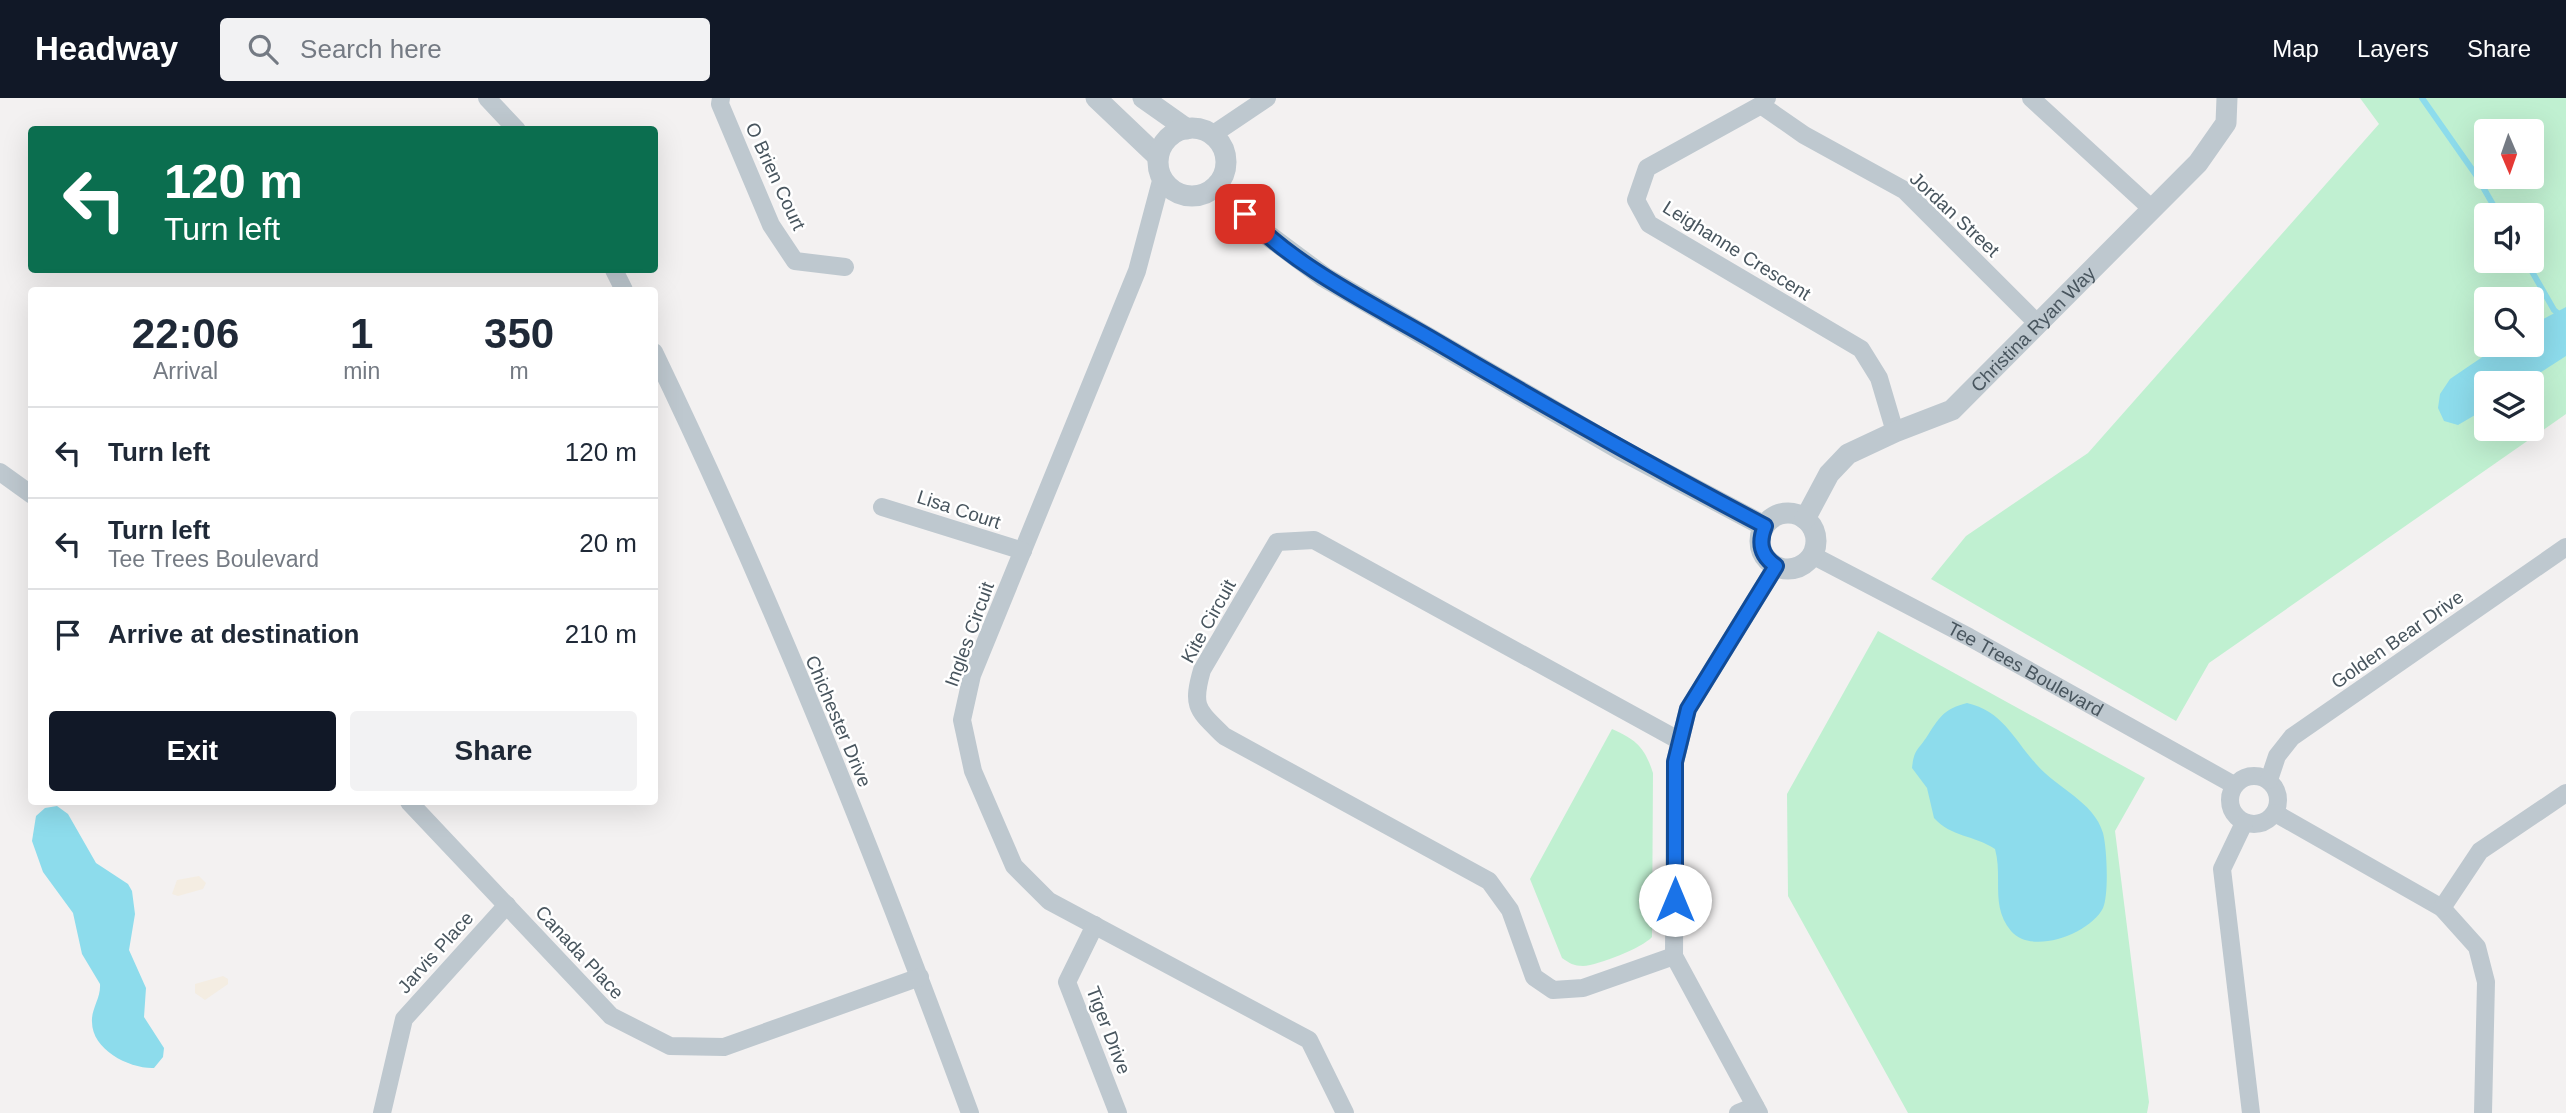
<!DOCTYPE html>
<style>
body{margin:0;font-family:Arial,sans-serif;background:#f2f2f3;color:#1f2937;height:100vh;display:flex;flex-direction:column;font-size:26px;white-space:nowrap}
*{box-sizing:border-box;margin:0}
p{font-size:23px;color:#747a83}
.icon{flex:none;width:38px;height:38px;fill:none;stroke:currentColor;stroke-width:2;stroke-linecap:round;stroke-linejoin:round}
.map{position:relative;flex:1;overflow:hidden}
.sheet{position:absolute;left:28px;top:189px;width:630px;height:518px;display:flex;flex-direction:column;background:#fff;border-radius:7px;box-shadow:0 7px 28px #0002}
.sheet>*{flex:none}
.banner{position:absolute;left:28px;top:28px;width:630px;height:147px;border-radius:7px;box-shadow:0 7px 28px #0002;background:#0b6e4f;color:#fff;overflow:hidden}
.needle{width:46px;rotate:178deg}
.tools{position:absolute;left:2474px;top:21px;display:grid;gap:14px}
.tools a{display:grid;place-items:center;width:70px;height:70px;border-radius:7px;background:#fff;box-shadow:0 7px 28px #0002;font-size:35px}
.pin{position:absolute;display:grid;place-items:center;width:60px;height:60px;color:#fff;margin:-30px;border-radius:14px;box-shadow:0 4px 10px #0006}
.me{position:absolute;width:77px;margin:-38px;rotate:0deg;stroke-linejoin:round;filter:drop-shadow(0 0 5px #0008)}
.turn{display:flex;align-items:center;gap:24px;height:147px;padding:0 21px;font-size:32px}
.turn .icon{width:91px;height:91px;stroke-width:2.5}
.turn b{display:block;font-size:49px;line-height:60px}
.eta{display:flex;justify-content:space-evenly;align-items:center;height:119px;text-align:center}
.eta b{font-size:42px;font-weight:700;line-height:49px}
.cta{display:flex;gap:14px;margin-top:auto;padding:14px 21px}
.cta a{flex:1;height:80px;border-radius:7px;background:#111827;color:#fff;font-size:28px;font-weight:700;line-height:80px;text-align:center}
.cta a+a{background:#f2f2f3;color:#1f2937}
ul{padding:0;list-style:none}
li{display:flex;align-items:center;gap:21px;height:91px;padding:0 21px;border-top:2px solid #e0e1e3}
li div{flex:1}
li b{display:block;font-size:26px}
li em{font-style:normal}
header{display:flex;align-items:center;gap:42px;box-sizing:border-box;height:98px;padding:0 35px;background:#111827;color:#fff}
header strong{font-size:33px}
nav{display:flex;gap:38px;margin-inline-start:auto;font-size:24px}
.search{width:490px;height:63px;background:#f2f2f3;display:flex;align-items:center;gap:18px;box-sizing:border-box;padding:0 24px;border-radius:7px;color:#747a83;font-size:26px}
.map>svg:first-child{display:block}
.green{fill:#c0f0d1;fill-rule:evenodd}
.sand{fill:#f4ede2}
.water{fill:#8ddcec}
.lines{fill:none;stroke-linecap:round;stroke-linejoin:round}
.stream{stroke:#8ddcec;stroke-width:6}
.minor{stroke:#bec8cf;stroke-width:18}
.tertiary{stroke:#bec8cf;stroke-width:21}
.route-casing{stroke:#114b97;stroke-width:18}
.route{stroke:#1a73e8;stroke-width:12}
.labels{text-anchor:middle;stroke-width:5;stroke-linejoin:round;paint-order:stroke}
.street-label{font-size:19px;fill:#48555e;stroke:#fff}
</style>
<header>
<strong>Headway</strong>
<div class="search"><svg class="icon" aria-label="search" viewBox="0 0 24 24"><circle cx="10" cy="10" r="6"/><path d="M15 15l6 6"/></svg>Search here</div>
<nav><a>Map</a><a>Layers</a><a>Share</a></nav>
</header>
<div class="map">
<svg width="2566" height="1015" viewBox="0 0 2566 1015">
<rect width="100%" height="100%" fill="#f3f1f1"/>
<path class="green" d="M2360,0H2566V316L2209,565L2176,623L1931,481L1966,438L2088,355L2379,26ZM2487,33H2532V79H2487ZM2487,117H2532V163H2487ZM2487,201H2532V247H2487ZM2487,285H2532V331H2487Z
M1878,533L2145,680L2115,733L2149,1004L2147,1015H1908L1788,798L1787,696Z
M1612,631C1637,642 1645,650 1653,675L1652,839C1642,850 1599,867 1583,868C1574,868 1569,865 1562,860L1530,781Z"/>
<path class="sand" d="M199,778L206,785L203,791L178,798L172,796L177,782Z
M223,878L228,881V886L205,902L195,895V886Z"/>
<path class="water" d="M2566,209V258L2524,285H2487V310L2458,327L2444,323L2438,310L2440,296L2450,281L2500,247H2532V227Z
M1967,605C2003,613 2014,642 2037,667C2057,690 2094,704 2103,735C2107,750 2109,797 2103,810C2091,835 2032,858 2011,833C1990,808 2003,779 1995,751C1974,737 1951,739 1934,720L1927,690L1912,670C1914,652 1917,653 1926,640C1939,620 1943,611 1967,605Z
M57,708L68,716L96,765L128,786L132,793L135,816L129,852L146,890L144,919L164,950L163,959L154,970C130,971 92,952 92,924C91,911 101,900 100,886L82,856L73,815L43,774L32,743L36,718L45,710Z"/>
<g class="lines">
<path class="stream" d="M2422,0L2476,77L2499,117
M2526,163L2554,212L2566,222"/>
<g class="minor">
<path d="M487,0L517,32"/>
<path d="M721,0L720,6L771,127L795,163L845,169"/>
<path d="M1767,0L1761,7L1647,70L1636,102L1649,126L1861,251L1879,280L1895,334"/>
<path d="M2031,0L2152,111"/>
<path d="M1761,7L1804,37L1904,92L2038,226"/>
<path d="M1212,37L1267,0"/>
<path d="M1162,79L1137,173L972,577L962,622L973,673L1014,768L1049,803L1309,942L1345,1015"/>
<path d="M614,172L624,192"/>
<path d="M654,254C773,501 875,758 970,1015"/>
<path d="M0,374L32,397"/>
<path d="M882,409L1023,453"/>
<path id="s1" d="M1812,457L1969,539L2234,687"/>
<circle cx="2254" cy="702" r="24"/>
<path d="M2269,682L2277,658L2292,639L2566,449"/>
<path d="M409,704L611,918L670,948L724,949L920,879"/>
<path d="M2275,715L2442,810L2477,849L2486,884L2483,1015"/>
<path d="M2244,725L2222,771L2251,1015"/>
<path d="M2442,810L2480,753L2566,695"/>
<path d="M1095,827L1067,884L1118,1015"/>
<path d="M1674,858L1583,890L1553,892L1534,879L1510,812L1489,783L1224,638C1198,612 1191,610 1202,572L1277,444L1314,442L1680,643"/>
<path d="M382,1015L404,921L507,807"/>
<path d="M1738,1015L1755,1008"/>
<path d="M1759,1015L1674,858L1675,664L1688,611L1776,468"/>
</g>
<g class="tertiary">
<path d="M1096,0L1157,58"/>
<path d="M1143,0L1187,31"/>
<circle cx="1192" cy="64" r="34"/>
<path d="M1217,87L1258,130L1324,179L1621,352L1764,428"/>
<circle cx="1788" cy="443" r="28"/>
<path id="s2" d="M1805,421L1829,376L1848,356L1895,334L1952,312L2198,65L2226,25L2227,0"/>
</g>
</g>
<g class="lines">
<defs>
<path id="route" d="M1245,116C1296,169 1366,203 1430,240C1540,305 1651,368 1765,428C1758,445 1761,458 1776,468L1688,611L1675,664V802"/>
</defs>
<use href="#route" class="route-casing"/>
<use href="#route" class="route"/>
</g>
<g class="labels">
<g class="street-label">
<text transform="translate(776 78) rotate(65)" y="7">O Brien Court</text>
<text transform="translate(1955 116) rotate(43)" y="7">Jordan Street</text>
<text transform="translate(1737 152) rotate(32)" y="7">Leighanne Crescent</text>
<text dy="7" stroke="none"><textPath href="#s2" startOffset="306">Christina Ryan Way</textPath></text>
<text transform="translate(959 411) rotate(18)" y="7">Lisa Court</text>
<text transform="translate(1208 523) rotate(-61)" y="7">Kite Circuit</text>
<text transform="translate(969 536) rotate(-70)" y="7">Ingles Circuit</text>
<text transform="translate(2397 541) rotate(-35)" y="7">Golden Bear Drive</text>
<text dy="7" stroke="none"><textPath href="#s1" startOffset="242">Tee Trees Boulevard</textPath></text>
<text transform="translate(839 623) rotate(67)" y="7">Chichester Drive</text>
<text transform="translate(435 854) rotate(-48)" y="7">Jarvis Place</text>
<text transform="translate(580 854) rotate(47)" y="7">Canada Place</text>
<text transform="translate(1109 932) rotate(69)" y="7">Tiger Drive</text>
</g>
</g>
</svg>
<div class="tools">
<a><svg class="needle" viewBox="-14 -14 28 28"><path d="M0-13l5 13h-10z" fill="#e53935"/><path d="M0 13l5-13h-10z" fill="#747a83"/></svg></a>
<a><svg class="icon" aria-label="sound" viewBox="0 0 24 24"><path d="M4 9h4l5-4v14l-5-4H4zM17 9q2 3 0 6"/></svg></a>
<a><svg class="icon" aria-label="search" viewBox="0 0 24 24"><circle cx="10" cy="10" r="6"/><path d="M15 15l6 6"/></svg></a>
<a><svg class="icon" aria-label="layers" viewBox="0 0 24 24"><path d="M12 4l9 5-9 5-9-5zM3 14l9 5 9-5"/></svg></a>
</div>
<div class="pin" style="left:1245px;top:116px;background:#d93025"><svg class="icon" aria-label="arrive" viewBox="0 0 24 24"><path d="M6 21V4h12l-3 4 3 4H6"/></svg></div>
<svg class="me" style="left:1675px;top:802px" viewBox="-20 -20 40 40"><circle r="19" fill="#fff"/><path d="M0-13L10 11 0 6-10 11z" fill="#1a73e8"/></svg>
<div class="banner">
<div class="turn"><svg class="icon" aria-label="left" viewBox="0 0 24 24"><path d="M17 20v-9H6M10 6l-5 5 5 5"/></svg><div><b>120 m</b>Turn left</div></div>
</div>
<section class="sheet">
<div class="eta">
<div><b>22:06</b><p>Arrival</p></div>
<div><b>1</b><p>min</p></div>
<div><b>350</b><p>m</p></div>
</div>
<ul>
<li><svg class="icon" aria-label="left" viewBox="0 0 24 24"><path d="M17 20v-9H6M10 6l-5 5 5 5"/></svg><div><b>Turn left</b></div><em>120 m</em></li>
<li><svg class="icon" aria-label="left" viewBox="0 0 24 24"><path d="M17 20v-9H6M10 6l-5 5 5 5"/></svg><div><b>Turn left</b><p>Tee Trees Boulevard</p></div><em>20 m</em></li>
<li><svg class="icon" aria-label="arrive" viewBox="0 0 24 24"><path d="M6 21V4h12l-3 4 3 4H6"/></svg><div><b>Arrive at destination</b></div><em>210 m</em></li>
</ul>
<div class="cta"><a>Exit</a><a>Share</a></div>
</section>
</div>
